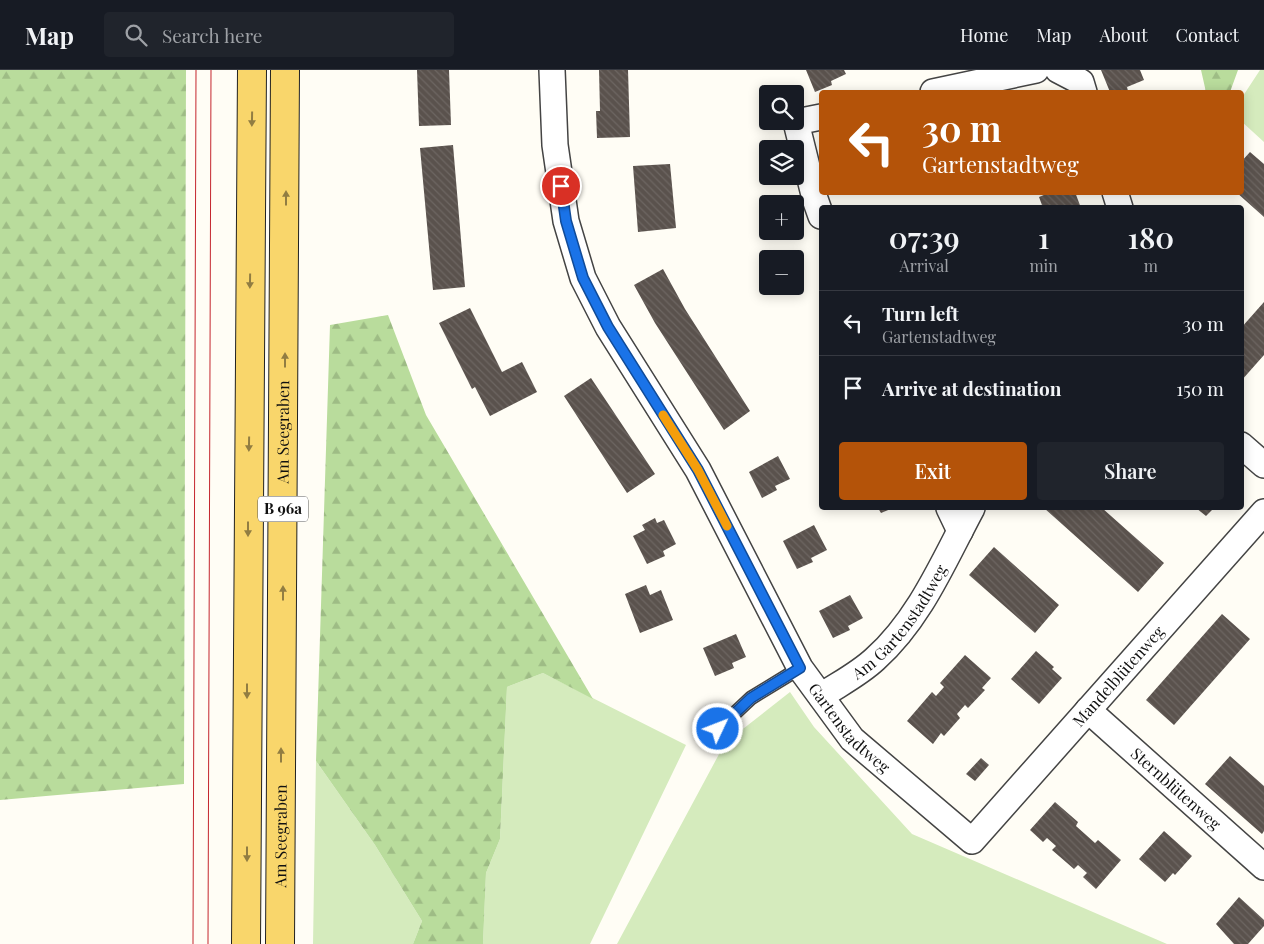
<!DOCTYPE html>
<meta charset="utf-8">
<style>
body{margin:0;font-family:"Playfair Display",serif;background:#20242c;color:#f1f3f6;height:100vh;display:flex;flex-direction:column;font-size:19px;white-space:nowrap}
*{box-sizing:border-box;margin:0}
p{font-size:16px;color:#9ea1a6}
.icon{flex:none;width:28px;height:28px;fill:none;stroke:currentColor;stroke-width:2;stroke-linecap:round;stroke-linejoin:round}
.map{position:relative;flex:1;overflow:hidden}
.panel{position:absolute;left:819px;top:135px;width:425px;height:305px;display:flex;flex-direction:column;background:#171b24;border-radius:5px;box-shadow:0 2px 12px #0003}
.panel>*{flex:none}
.guide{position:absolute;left:819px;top:20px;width:425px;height:105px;border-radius:5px;box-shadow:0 2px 12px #0003;background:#b45309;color:#fff;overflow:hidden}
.controls{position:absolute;left:759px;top:15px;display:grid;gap:10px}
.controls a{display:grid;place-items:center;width:45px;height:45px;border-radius:5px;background:#171b24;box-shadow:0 2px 12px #0003;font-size:25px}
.pin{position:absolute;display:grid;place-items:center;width:42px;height:42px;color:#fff;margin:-21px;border:2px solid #fff;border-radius:50%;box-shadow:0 1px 5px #0007}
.me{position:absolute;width:55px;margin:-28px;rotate:47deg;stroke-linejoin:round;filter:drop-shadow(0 0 4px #0008)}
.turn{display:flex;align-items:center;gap:18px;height:105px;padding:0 20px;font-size:22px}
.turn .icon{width:65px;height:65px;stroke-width:2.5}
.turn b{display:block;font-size:35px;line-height:42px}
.eta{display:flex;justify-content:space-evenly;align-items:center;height:85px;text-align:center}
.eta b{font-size:30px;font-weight:600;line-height:35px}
.primary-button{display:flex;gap:10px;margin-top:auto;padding:10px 20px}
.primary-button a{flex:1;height:58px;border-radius:5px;background:#b45309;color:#fff;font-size:20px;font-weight:600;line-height:58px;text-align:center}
.primary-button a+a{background:#20242c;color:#f1f3f6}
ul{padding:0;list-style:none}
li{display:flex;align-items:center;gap:15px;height:65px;padding:0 20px;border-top:1px solid #363941}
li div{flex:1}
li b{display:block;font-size:19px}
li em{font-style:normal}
header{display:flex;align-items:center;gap:30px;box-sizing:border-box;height:70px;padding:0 25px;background:#171b24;border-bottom:1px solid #363941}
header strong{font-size:24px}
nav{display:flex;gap:28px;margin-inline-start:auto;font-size:18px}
.search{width:350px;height:45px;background:#20242c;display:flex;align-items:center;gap:12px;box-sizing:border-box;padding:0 18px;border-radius:5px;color:#9ea1a6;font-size:19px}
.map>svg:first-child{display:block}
.green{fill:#d5ebbd}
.forest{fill:url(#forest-firs)}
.building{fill:url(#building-back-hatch)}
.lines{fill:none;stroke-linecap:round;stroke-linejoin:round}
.lane-casing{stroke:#444;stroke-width:15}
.street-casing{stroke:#444;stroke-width:28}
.primary-casing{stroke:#222;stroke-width:30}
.lane{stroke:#fff;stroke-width:12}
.street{stroke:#fff;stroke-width:25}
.primary{stroke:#f9d66b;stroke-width:28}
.tram{stroke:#c4262e;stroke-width:1}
.oneway{fill:#917d42}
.route-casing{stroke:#114b97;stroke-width:12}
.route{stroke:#1a73e8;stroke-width:9}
.slow{stroke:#f59e0b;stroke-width:9}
.labels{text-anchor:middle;stroke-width:5;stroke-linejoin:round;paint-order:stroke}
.shield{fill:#fff;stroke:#585858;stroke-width:1}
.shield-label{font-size:15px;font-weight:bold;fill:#111}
.street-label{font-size:16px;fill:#111;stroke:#fff}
</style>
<header>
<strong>Map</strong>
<div class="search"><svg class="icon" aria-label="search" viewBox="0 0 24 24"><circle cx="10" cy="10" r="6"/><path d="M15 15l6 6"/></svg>Search here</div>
<nav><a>Home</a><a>Map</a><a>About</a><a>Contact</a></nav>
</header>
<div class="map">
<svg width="1264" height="874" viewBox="0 0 1264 874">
<defs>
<pattern id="forest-firs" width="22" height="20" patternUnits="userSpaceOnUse" patternTransform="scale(1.25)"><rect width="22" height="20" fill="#b9dc9c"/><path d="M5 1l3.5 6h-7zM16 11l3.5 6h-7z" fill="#9ebc85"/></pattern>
<pattern id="building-back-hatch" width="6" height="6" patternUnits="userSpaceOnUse" patternTransform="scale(1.25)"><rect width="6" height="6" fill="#5a524d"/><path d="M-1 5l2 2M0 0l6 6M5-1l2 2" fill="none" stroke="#6d6662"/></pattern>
</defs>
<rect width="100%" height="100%" fill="#fffdf5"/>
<path class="green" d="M1260,0H1264V72L1241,51V29Z
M543,603L686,675L590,874H483L486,803L500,769L507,617Z
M790,622L814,657L912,764L1167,874H617L725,673Z
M316,691L375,775L422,851L413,874H313Z"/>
<path class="forest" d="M0,0H186L184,714L0,730Z
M1201,0H1238L1230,22H1206Z
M388,245L426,345L593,629L543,603L507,617L500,769L486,803L483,874H413L422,851L375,775L316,691L330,255Z"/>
<path class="building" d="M417,0H449L451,55L419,56Z
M599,0H628L630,67L597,68L596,41H600Z
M806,0H844L846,4L831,11L832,15L815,22Z
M1101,0H1140L1144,10L1127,17L1128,21L1124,22H1110Z
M453,75L465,217L433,220L420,78Z
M1250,82L1264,94V147L1236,122H1241V92Z
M670,94L676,158L638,162L633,96Z
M1051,122H1075L1081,138H1043L1039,127Z
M663,199L685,239L750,341L724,360L655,253L634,215Z
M1264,232V285L1241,311V258Z
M470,238L502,302L522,292L537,322L490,346L475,317L472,319L439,253Z
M591,308L655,404L627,423L564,326Z
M778,386L790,409L775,416L777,420L762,428L749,402Z
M878,438H893L881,443Z
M1044,438H1102L1164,493L1138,522Z
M1196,438H1214L1206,446Z
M655,448L657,453L664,450L676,474L663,481L665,486L647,494L633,466L645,460L642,455Z
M814,455L827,480L811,488L813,492L797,499L783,471Z
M994,477L1059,535L1035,563L969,505Z
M646,515L650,525L661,520L673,550L640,563L625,524Z
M850,525L863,548L848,556L850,560L833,568L819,541Z
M1222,544L1250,569L1174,655L1146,630Z
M736,564L746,587L732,593L734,598L715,606L703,578Z
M1036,581L1054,597L1052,599L1062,608L1039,634L1011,609Z
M965,585L991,608L982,618L985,620L968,638L965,635L957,644L960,648L944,666L941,663L933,674L907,651L932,622L936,626L944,617L940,613Z
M1230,686L1264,716V761L1262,764L1205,714Z
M981,688L989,695L975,711L966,704Z
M1055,732L1078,752L1076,756L1095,773L1098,770L1121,790L1096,819L1083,807L1087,803L1078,795L1074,799L1052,780L1056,776L1047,768L1043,772L1030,760Z
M1164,761L1192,786L1175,805L1173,803L1165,812L1139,789Z
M1239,827L1264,850V856L1248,874H1234L1216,854Z"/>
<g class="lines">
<defs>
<path id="lane" d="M718,659L751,628L800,598"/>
<g id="street">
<path id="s1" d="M552,0L555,75L566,151L583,208L608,257L698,400L800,598L852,669L972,771L1264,442"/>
<path d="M1058,0L1081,12L1084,22"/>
<path d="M933,22L1036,0"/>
<path d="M821,47L796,52L815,129L821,146"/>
<path d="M1115,122L1120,138"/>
<path d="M1241,375L1264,395"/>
<path d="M949,438L960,461"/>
<path id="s2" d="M821,626C839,614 859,604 875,589C920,549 944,490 972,438"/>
<path id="s3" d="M1088,640L1264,797"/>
</g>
<g id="primary">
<path d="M246,874L252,0"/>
<path id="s4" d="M280,874L285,0"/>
</g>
</defs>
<use href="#lane" class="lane-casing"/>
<use href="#street" class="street-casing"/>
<use href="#primary" class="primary-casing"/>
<use href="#lane" class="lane"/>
<use href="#street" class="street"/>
<use href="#primary" class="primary"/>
<path class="tram" d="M193,874L196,0
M208,874L211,0"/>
</g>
<defs><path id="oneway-solid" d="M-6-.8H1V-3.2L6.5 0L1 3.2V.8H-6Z" transform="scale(1.25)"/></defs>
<g class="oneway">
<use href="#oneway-solid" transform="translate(252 49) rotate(91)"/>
<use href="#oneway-solid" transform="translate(286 128) rotate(-90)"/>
<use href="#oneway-solid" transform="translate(250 211) rotate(91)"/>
<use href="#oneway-solid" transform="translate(285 290) rotate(-90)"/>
<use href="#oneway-solid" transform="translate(249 374) rotate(91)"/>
<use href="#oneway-solid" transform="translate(248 459) rotate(90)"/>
<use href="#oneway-solid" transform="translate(283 523) rotate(-90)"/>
<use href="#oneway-solid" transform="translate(247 621) rotate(90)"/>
<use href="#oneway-solid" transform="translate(281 685) rotate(-90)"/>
<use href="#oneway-solid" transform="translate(247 784) rotate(90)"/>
</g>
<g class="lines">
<defs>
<path id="route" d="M561,116L566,151L583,208L608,257L698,400L800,598L751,628L718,659"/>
</defs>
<use href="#route" class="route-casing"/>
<use href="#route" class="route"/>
<path class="slow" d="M663,345L698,400L727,456"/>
</g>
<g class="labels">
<rect class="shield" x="258" y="426.5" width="50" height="25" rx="4"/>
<g class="shield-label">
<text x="283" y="444">B 96a</text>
</g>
<g class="street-label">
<text dy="6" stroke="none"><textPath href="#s4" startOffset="512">Am Seegraben</textPath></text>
<text dy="6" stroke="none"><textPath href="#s2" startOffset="110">Am Gartenstadtweg</textPath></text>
<text dy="6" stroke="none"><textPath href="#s1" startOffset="1124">Mandelblütenweg</textPath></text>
<text dy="6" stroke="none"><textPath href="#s1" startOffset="736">Gartenstadtweg</textPath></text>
<text dy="6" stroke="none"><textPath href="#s3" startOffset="118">Sternblütenweg</textPath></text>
<text dy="6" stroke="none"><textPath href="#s4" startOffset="108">Am Seegraben</textPath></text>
</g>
</g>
</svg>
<div class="controls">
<a><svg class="icon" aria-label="search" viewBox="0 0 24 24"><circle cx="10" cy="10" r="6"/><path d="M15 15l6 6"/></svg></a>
<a><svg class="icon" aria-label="layers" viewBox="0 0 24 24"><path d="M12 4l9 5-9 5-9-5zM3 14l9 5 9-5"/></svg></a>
<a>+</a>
<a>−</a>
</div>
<div class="pin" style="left:561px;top:116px;background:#d93025"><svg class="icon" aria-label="arrive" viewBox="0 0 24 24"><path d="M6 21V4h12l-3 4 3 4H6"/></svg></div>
<svg class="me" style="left:718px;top:659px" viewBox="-20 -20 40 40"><circle r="17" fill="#1a73e8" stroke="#fff" stroke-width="3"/><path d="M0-11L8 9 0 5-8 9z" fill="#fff"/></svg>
<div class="guide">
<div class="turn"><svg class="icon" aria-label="left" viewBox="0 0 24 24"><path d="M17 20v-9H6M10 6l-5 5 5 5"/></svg><div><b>30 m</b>Gartenstadtweg</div></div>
</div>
<section class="panel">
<div class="eta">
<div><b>07:39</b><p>Arrival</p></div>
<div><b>1</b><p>min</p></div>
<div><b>180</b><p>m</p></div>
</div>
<ul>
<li><svg class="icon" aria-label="left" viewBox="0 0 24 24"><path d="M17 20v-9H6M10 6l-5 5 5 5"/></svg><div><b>Turn left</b><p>Gartenstadtweg</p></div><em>30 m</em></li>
<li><svg class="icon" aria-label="arrive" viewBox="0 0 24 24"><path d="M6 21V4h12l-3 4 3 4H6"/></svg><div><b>Arrive at destination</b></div><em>150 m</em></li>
</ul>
<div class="primary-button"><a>Exit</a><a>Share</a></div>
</section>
</div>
